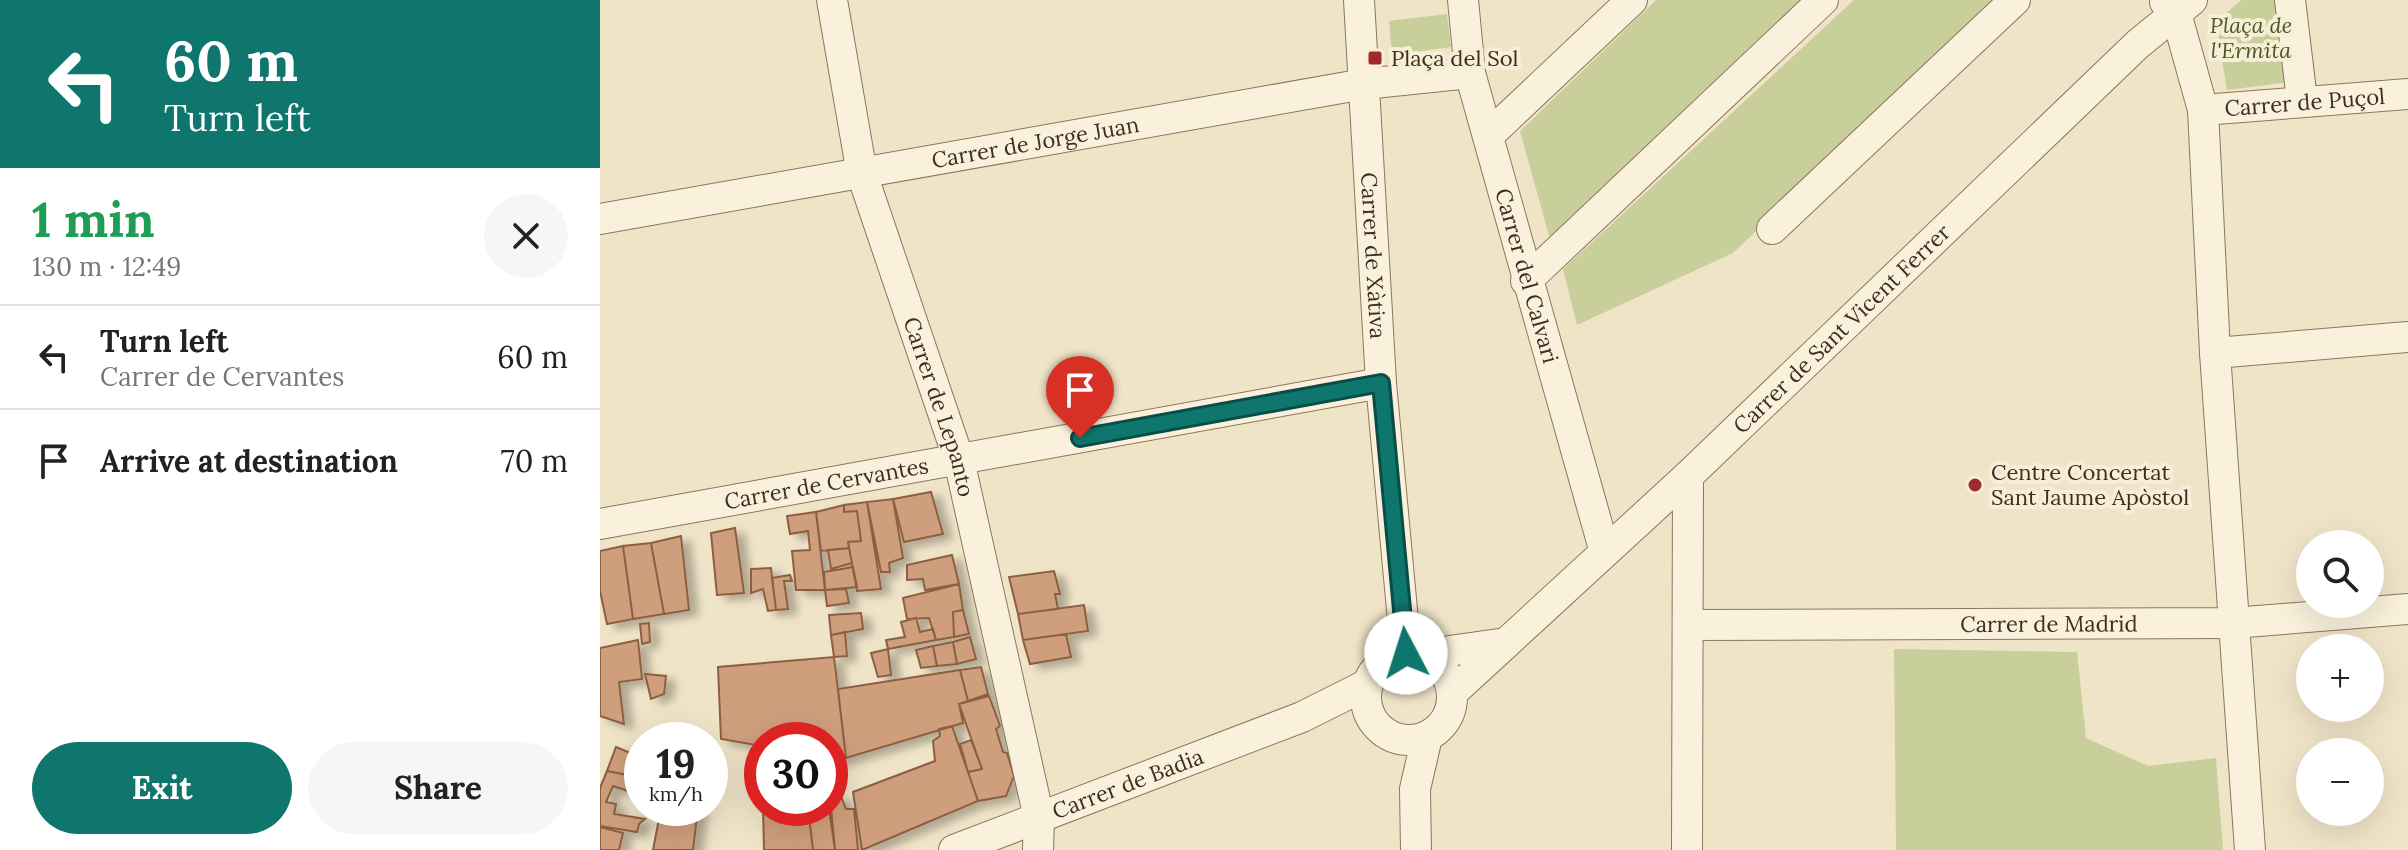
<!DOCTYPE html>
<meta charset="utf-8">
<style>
body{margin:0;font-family:Lora,serif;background:#f6f6f6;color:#222;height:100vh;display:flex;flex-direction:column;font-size:30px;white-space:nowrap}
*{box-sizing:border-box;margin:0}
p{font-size:26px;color:#767676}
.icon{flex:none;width:44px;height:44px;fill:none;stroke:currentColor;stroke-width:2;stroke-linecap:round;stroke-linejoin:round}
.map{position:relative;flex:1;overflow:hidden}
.side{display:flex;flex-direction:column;background:#fff;width:600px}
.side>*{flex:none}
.top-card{background:#0f766e;color:#fff;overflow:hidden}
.buttons{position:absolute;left:1696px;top:530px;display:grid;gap:16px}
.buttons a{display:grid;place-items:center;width:88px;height:88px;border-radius:50%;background:#fff;box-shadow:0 8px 32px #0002;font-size:40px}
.speed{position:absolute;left:24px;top:722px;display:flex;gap:16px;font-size:40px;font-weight:700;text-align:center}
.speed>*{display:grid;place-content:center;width:104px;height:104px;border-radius:50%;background:#fff;box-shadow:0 8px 32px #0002;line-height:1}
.speed small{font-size:20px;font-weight:400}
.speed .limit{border:12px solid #d22;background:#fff;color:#111}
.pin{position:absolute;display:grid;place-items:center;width:68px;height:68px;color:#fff;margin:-82px -34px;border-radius:50% 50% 50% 0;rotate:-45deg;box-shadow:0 0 8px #0007}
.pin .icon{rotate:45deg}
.me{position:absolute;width:88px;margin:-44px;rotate:355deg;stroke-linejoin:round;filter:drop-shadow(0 0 6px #0008)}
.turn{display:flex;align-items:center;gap:28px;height:168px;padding:0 32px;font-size:36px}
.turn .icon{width:104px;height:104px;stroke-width:2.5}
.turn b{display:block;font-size:56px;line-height:68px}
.round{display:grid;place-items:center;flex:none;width:84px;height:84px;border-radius:42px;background:#f6f6f6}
.summary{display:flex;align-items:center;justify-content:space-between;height:136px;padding:0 32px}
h1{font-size:48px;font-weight:700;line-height:60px;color:#1e9e55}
.primary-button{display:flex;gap:16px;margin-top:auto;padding:16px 32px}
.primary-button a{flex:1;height:92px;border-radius:48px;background:#0f766e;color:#fff;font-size:32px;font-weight:700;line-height:92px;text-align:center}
.primary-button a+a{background:#f6f6f6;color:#222}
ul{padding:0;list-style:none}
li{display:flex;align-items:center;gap:24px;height:104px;padding:0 32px;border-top:2px solid #e0e0e0}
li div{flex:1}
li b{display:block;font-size:30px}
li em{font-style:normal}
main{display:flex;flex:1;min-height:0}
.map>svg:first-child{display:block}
.green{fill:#c9cf9b}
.building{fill:#cf9f7d;stroke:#8d5f41;stroke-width:2;filter:url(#shadow)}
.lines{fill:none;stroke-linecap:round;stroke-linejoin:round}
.minor-casing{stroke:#8d765c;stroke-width:32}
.minor{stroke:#faf1dc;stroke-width:30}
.route-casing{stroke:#0a4d48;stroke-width:20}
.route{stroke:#0f766e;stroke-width:14}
.poi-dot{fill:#9e2a2b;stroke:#f7eed8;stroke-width:3}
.labels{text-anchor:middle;stroke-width:8;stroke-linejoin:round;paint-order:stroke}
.park-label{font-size:22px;font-style:italic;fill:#4d5a26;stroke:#f7eed8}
.poi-label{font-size:22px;fill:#3d2e20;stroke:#f7eed8;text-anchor:start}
.street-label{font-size:22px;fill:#3d2e20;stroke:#f7eed8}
</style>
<main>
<section class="side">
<div class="top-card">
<div class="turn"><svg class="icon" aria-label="left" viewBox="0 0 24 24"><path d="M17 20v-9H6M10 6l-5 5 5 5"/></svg><div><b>60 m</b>Turn left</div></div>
</div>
<div class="summary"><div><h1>1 min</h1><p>130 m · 12:49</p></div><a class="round"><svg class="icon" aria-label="close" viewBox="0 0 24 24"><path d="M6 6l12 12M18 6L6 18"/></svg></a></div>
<ul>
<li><svg class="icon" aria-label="left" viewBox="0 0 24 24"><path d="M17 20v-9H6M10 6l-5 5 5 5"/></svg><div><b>Turn left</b><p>Carrer de Cervantes</p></div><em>60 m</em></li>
<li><svg class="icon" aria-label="arrive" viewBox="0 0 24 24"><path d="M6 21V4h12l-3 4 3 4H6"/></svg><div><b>Arrive at destination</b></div><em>70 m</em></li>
</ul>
<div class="primary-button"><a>Exit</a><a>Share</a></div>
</section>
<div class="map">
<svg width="1808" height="850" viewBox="0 0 1808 850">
<defs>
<filter id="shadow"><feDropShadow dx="9" dy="5" stdDeviation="4" flood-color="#0004"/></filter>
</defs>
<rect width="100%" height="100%" fill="#f0e4c8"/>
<path class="green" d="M1056,0H1200L951,243L920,131Z
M1254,0H1401L1133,253L977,325L963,269Z
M1641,0H1680L1690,82L1627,90L1616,22Z
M847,14L851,47L792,55L789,21Z
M1294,649L1477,652L1486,738L1548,766L1616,758L1623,850H1296Z"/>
<path class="building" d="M331,492L343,534L304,542L293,499Z
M293,499L303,558L289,563L290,572H281L267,502Z
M267,502L281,589L257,591L248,542L261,541L257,511L244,512V505Z
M244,505V512L257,511L261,541L248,542L249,548L221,551L216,512Z
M216,512L225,590H196L192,551L210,550L208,531L190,534L187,516Z
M135,528L144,593L117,595L111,533Z
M81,536L89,610L64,614L51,543Z
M51,543L64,614L33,619L23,546Z
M23,546L33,619L7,624L0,591V551Z
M249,548L252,563L231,569L228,550Z
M352,555L359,584L325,590L323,579L307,580V565Z
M253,567L257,587L225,590L224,572Z
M171,568L176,610L168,611L163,589L151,593V569Z
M454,571L460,594H455L458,609L418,614L409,577Z
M190,575L192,581H184L188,609L176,610L172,578Z
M359,584L363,610L353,612L354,637L336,640L329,618L307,619L303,598Z
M246,589L249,603L227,606L225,590Z
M484,605L488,631L423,640L418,614Z
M363,610L369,634L354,637L353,612Z
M261,613L263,629L231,635L229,615Z
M316,618L320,632L333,629L336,640L288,649L286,640L305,637L301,622Z
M49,623L50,642L42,644L40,624Z
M245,632L247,656L234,657L231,635Z
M466,634L471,657L430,664L423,640Z
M370,637L376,659L357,664L353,642Z
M38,640L42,679L19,682L24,724L0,716V648Z
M353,642L357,664L337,666L333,646Z
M333,646L337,666L321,668L316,650Z
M288,649L291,675L278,677L271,653Z
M234,657L246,758L230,763V740H162V768V746L121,739L118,667Z
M381,667L388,694L368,701L360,670Z
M360,670L368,701L359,704L363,723L246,758L238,689Z
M45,674L66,676L64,694L51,699Z
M389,696L400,726L396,729L403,752L407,753L414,776L406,796L378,801L368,772L382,769L359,704Z
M352,726L378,801L262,850L253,792L335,761L333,741L340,736L339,729Z
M371,740L382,769L368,772L360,744Z
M16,747L40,757L33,776L7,771Z
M7,771L33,776L28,791L13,786L6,802L16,804L14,814L45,819L39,824L37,832L0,826V788Z
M241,796L246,809H254L258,850H235L230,797Z
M61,808H98L93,850H53Z
M163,808H208L213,850H164Z
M208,808H229L235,850H213Z
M0,827L23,833L19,850H0Z"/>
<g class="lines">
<defs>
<g id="minor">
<path id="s1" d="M232,0L262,174L359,460L439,818L438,850"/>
<path id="s2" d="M759,0L781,383L806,653"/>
<path id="s3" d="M863,0L870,73L1004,549"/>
<path d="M1690,0L1702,100"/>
<path d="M1565,2L1576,13L1603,110L1615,353L1650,850"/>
<path id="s4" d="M1603,110L1808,94"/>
<path d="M890,134L1032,0"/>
<path id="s5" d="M0,219L764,84L870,73"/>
<path d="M1172,229L1415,0"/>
<path d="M926,281L1223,0"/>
<path d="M1615,353L1808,337"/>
<path id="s6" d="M0,524L781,383"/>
<path id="s7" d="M1089,625L1633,623L1808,609"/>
<circle cx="809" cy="697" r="43"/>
<path d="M821,655L906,643"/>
<path id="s8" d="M853,692L1088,476L1538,44L1592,0"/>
<path id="s9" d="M354,850L702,717L768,684"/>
<path d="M816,850L815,789L827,737"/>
<path d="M1087,850L1088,476"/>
</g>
</defs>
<use href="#minor" class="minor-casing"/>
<use href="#minor" class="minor"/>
</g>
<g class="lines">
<defs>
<path id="route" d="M480,438L781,383L806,653"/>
</defs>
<use href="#route" class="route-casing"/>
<use href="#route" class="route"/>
</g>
<g class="poi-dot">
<rect x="767" y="50" width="16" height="16" rx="4"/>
<circle cx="1375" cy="485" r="8"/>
</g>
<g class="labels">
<g class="park-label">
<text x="1651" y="33">Plaça de<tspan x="1651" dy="25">l'Ermita</tspan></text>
</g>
<g class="poi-label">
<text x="791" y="66">Plaça del Sol</text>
<text x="1391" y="480">Centre Concertat<tspan x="1391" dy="25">Sant Jaume Apòstol</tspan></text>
</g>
<g class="street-label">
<text dy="8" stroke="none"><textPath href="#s4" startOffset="102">Carrer de Puçol</textPath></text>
<text dy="8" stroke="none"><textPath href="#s5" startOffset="442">Carrer de Jorge Juan</textPath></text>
<text dy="8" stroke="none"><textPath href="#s2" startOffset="256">Carrer de Xàtiva</textPath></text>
<text dy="8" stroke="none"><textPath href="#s3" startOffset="284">Carrer del Calvari</textPath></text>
<text dy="8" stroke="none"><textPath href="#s8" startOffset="532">Carrer de Sant Vicent Ferrer</textPath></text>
<text dy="8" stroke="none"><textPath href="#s1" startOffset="422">Carrer de Lepanto</textPath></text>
<text dy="8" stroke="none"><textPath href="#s6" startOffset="230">Carrer de Cervantes</textPath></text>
<text dy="8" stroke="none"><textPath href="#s7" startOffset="360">Carrer de Madrid</textPath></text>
<text dy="8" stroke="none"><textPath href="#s9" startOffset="186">Carrer de Badia</textPath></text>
</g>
</g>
</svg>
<div class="buttons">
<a><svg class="icon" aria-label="search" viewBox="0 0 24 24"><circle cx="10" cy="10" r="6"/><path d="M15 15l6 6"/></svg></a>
<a>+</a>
<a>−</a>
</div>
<div class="speed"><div>19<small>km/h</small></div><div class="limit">30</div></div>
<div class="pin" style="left:480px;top:438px;background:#d93025"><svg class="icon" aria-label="arrive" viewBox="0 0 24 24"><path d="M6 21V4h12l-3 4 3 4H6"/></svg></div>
<svg class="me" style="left:806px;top:653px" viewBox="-20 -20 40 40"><circle r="19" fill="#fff"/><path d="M0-13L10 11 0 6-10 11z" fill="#0f766e"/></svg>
</div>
</main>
